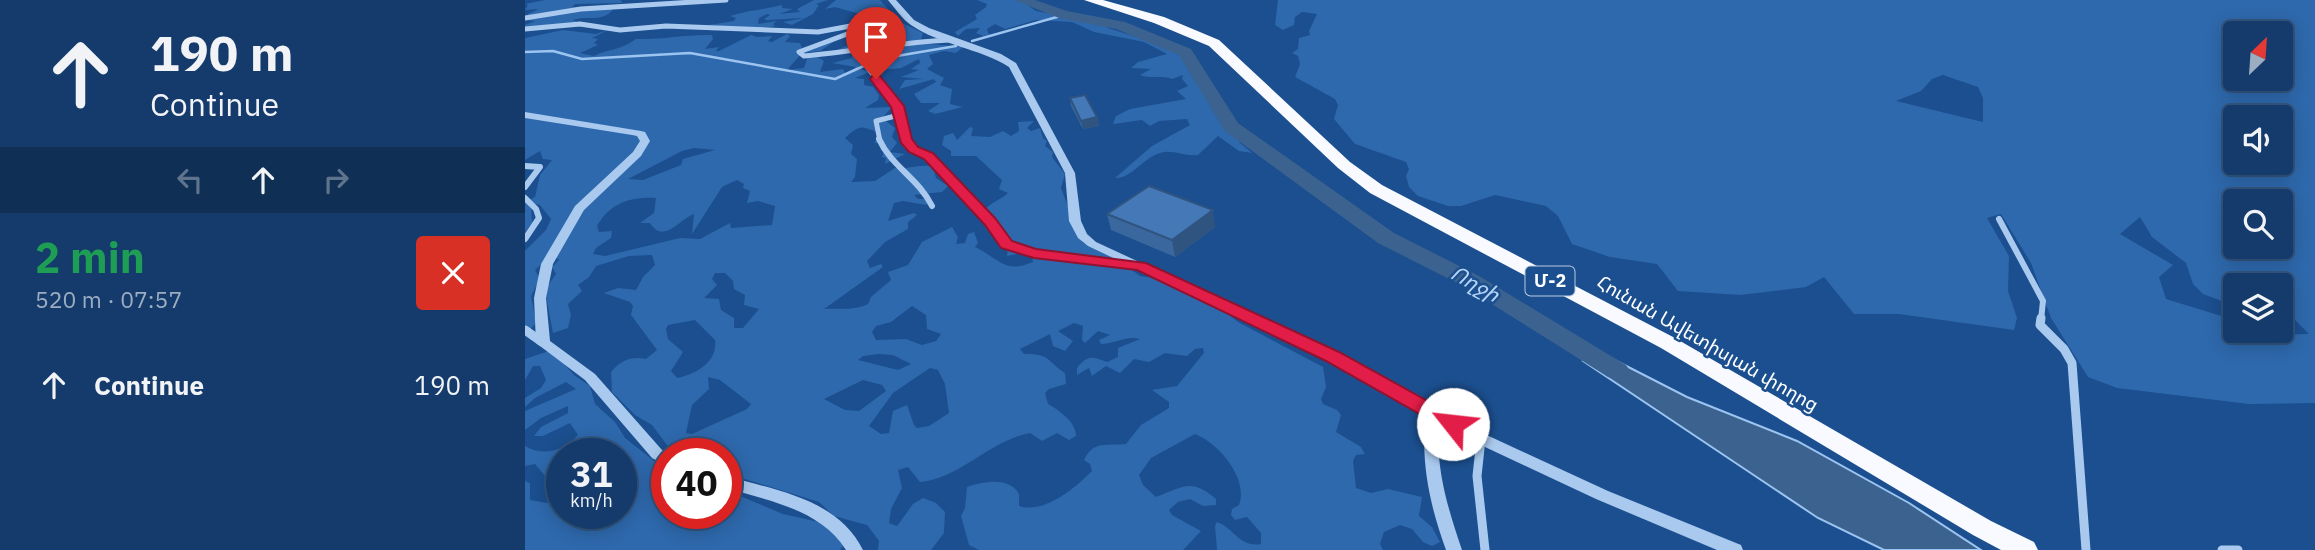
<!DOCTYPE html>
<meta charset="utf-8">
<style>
body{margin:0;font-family:"IBM Plex Sans","Noto Sans Armenian",sans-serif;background:#1d4271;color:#f1f3f6;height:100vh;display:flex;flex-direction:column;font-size:26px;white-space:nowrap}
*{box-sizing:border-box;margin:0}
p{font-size:23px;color:#9dadc1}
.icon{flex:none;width:38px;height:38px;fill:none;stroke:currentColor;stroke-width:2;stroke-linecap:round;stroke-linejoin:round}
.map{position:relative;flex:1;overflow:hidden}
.panel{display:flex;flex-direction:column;background:#143b6b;width:525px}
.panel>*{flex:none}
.banner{background:#143b6b;color:#f1f3f6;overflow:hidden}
.needle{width:46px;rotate:25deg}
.controls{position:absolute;left:1698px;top:21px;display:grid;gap:14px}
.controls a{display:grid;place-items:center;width:70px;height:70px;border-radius:7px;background:#143b6b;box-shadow:0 4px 18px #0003,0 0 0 2px #33557e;font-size:35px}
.speed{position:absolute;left:21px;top:438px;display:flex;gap:14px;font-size:35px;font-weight:700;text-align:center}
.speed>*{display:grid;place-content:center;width:91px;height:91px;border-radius:50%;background:#143b6b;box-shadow:0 4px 18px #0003,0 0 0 2px #33557e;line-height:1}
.speed small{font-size:18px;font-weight:400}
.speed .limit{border:10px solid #d22;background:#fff;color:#111}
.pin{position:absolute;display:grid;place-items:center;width:60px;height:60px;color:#fff;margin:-72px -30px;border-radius:50% 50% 50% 0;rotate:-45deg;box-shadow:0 0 7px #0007}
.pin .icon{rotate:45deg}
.me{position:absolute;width:77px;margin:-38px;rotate:299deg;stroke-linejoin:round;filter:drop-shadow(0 0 5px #0008)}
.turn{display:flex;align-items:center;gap:24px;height:147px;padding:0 35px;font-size:32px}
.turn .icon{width:91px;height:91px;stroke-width:2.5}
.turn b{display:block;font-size:49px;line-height:60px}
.lanes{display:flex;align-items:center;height:66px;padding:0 35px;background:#0003;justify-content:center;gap:35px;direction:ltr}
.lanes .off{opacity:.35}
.round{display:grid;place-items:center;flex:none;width:74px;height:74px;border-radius:7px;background:#1d4271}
.headline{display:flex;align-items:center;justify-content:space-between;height:119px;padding:0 35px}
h1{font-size:42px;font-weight:700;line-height:52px;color:#1e9e55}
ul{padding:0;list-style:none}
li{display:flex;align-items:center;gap:21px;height:105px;padding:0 35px}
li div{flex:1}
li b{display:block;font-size:26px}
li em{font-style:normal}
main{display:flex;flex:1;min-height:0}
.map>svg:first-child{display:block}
.green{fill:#2e69ad;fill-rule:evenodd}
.water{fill:#3c6290;stroke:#9cc4f0;stroke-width:2}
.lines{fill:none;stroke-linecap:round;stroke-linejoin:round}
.stream{stroke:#9cc4f0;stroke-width:2.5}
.river{fill:#3c6290;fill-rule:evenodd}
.minor-far2{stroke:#a9c9ee;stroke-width:5}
.minor-far1{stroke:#a9c9ee;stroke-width:6}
.minor{stroke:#a9c9ee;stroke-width:9}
.tertiary{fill:#a9c9ee;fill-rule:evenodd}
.trunk{fill:#f8faff;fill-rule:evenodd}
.wall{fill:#3a679d}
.shaded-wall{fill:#305480}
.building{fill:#4478b7;stroke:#305480;stroke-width:2}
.route{fill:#e11d48;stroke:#92132f;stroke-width:2}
.labels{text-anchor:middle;stroke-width:5;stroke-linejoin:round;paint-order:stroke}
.shield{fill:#1b4f8f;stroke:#bbcadd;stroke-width:2}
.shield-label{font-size:18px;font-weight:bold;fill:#fff}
.street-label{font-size:19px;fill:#fff;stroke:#1b4f8f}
.water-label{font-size:21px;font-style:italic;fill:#b5d3f5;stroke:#1b4f8f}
</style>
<main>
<section class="panel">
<div class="banner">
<div class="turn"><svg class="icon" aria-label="ahead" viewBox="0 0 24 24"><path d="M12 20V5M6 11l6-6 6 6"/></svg><div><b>190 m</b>Continue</div></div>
<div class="lanes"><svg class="icon off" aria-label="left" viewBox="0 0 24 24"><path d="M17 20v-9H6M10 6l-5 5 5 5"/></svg><svg class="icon" aria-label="ahead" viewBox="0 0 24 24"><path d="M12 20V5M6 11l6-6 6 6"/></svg><svg class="icon off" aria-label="right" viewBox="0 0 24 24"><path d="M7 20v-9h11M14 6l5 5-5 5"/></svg></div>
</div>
<div class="headline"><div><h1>2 min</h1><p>520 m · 07:57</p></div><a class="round" style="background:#d93025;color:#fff"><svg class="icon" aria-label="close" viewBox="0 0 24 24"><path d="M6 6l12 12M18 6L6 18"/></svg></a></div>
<ul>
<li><svg class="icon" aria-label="ahead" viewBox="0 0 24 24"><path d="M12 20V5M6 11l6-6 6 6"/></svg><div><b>Continue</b></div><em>190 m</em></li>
</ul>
</section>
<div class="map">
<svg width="1790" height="550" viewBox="0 0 1790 550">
<rect width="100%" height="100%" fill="#1b4f8f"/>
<path class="green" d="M20,0H95L98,3L50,4L47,7L88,9C79,23 61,15 48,20L52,22L0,28V25L10,21L0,20L3,14L14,9L0,10L3,5L0,4Z
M289,0H303L291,4L294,5L288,14L267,25L258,22L279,18L242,20L239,19L245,15L242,14L234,18L233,24L252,21L248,24L250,26L235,29L184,25L209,21L211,18L205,16C224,10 237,10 257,5V8L268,9L254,14L275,12L272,9Z
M311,0H355L375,22L398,33L395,43L438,47L431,53L419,51L404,55L408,64L402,69L419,78L415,85L427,89L425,104L438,107L410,114L403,111L415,103H396L389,94L411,82L409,79L374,89L380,80L399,79L376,77L394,70L386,69L395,63L394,59L376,68L355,70L354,64L345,63L336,69L345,72L330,78L339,79V85L348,87L354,95L353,100L340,108L367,107L357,118L370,128L367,137L372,143L365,152L380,154L360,164L361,158L357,157L359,151L356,149L360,143H349L357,133C338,129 338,121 320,138L328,145L326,154L332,159L330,177L326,182L350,181L370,168C382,170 396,163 408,167L411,178L423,186L417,192L389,195L393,199H405L401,205L378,201L369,203L363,221L389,213L392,215L383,222V229L360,242L342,261L345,268L356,264L358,267L299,309C313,308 329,311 343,304L346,297L366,280L363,272L383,265L397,242L427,227L433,237L431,244L440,243L443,234L449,232L453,243L450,247C475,259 479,274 508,262L507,257L496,253L482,256L483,248L474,243L456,219C459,203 474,202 483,193L474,189L477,180L451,156H426V151L417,145L419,136L428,133L432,140L445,127L448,128L446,136L465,137L478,131L486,136L494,131L493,122L509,121L502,128L506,131L515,128L518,138L522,141L520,146L528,152L527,157L540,174L536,188L557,242L595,261L615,276L635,279L697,309L713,322L798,367L801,387L796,399L798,404L812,410L816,415L811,432L836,447L840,454L831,455L828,461L831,488L846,493L863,489L897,497L894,516L907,527L915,542L907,546L898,542L887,529L875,525L859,532L855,544L858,550H692L690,526L692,522C709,528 715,548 736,544V533L722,517L710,520L706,515L707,509L714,505C724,478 693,443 670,434L626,458L614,475L618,485L631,497C659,486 667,478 691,499V505L678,506L665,499L653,502L644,510L647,515L676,531L658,550H454L444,545L436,516L440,508L442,487C457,482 484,476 494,494V506C520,514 550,488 567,471L565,464L559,460C568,440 583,446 601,444L616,425L644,408V402L627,390L652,386L679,353L678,348L670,349L662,356L640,353L624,362L609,359L595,373L581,366L567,376L564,368L552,375V368C563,354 568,357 582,362L593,357V348L615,339C601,335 590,344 576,344L574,340L585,335L573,331L560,343L557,340L558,326L549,323L533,331L548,341L540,351L528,346L525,334L495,349L499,354C527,354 521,361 540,373L541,384L524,389L520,393L523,404C535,411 551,422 551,436L544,440L532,433L517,441L505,433C463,441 436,478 395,482L383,467L373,470L377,488L366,509L364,523L372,526L388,504L398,498L411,503L420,512L419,533L406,550H353L354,541L342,525L309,516L294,502L210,476L201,470V453H148L127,425L110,415L87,392L86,372C96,360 106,356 121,359L132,350L106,315L108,306L105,302L79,293L93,288L111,290L118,277L130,265L127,255L104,256L71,266L64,277L53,285L57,291L43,304L46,315L43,328L28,333L21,296L22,287L31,274L27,267L34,260L27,254L10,270L15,279L6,296L11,323L0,335V251L21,230L26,219L15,205L6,203L7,223L0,232V202L10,197L15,175L27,160L18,159L15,151L0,160V38L38,30L71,34L83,30L67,38L73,39L69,43L73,45L55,53L69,56C84,48 92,52 111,39C135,40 161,34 187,35L188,39L180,49L194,47L191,51H194L226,35L232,37L247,36L243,41L247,42L262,34L265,36L260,42L275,43L277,48L310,41L295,51L277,53L262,70L279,68L282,59L291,56L299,61L295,72L318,69L321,75L331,67L307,63L327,58V52L311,51L351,31L343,29L349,26L330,20L338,17L335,14L310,7L300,9ZM169,148L190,150L158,159L156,165L118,180L103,179L157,151ZM212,180L219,184L218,188L225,191L222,203L233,201L250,206L247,225L206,228L205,223L175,239L155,238L80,256L68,254L71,248L86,238L87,231L74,232L72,226C84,204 105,196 131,198L129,213L115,223H125C139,245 154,219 169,214L167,234L197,187ZM190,273H200L208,281L209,289L220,295L219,305L234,309L218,328H209V318L196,310L194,299L179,298L192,285L187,279ZM387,306L401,315L402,329L416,334L411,341L397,345L381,339L351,340L347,332L351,326L366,322ZM170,320L190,340C193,361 172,374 152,378L146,371L158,352L143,339L141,329L143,325ZM354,354L368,355L386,364L373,370L333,360L338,356ZM405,368L413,370L420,384L424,413L404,426L392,428L389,425L382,405L368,411L364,433L356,434L344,426L368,393ZM183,377L195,380L226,404L222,409L167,434L161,433L167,405L184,389ZM338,380L357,385L361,391L334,411L320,410L299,399Z
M452,0H495L511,11L582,24L583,28L649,49L673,75L671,83L696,105L694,116L717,131L714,142L727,153L714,151L693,136L673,155C659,157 648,149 635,153C618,158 606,179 590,178L627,146L665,125L662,119L634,121L625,126L617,120L588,124L591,116L605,109L661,99L652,91L663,86L657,79L658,75L647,79C638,75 623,79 615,75L626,69L606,68L613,62L642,54L619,42L569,32L547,22L511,20L480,29L470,24L462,29L464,35L458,36L451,33L455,28L441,29L433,36L430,32L452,19L450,15L461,7L462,4Z
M753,0H1790V403L1724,404L1592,388L1563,377L1526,318L1506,263L1476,214L1462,218L1484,256L1483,291L1492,318L1489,330L1374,314H1329L1299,277L1281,287L1216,295L1153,291L1132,264L1085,257L1047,244L1033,216L1021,206L970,195L936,206H923L893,196L884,187L881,176L884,169L881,162L830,144L809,119L813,105L810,99L770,77L775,64L773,56L767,53L773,49L774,38L785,35L784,31L792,14L777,12L770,17L769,25L758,30L750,25ZM1710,33H1755V79H1710ZM1418,75L1453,87L1458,98V122L1371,101L1396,91L1407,79ZM1710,117H1755V163H1710ZM1710,201H1755V247H1710ZM1615,217L1627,237L1661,263L1668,284L1678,294L1710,306V285H1755V305L1784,334L1723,335L1719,331H1710L1706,319L1641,299L1634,277L1648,265L1595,234Z
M27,350L49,375L65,386L70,404L90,422L100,438L142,471V513H201V490L258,514L298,523L310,530L318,546L315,550H0V481L5,483V500L22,503L30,494L28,485L37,478V513H96V453H64L62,449C42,444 26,460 29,480L26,483L10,464L0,466V446C19,457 38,451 53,435L45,423L18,436H9L16,427L43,413V406L16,418L0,430V411L51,389L41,382L10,398L0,407V398L16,388L21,380L15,366H8L0,380V359Z"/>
<path class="water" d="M1072,351L1162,397L1272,441L1384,503L1456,550H1359L1293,518L1058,361Z"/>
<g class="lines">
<path class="stream" d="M447,41L539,15
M0,52L28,51L57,59L165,53L310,79L354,59L431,46"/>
<path class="river" d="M489,0H510L542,11L600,22L666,49L713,123L869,233L954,276L1101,365L1105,371L1101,377L1092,380L1083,377L938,286L853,243L700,131L654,55L591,29L534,18Z"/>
<path class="minor-far2" d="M0,18L56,9L201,0
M0,29L55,24L95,30L141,26L293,32L331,25L341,27L274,52L279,56C328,52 375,42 424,40
M330,51L372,106L380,141
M355,141L351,121L374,115"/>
<path class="minor-far1" d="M354,139C366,166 394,179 407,206
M380,139L388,150L403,156L465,221L481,245L509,254L611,266
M0,166L15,167L0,187
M0,198L11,209L14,218L0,239
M1474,219L1518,301L1516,320"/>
<path class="minor" d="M1516,318L1515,325L1539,349L1547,363L1561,550
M0,330L17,342
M956,439L952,476L960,550
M1697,550H1713"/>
<path class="tertiary" d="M363,0H371L389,20L404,28L476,54L491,63L550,173L556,221L562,234L571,242L813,354L953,431L1083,491L1216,545L1218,550H1192L1071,499L943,439L914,423C910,467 923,509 937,550H921C905,506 895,462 901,415L803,360L563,246L553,238L544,221L540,173L484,67C454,48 415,45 386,25C377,19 370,8 363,0Z
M0,112L116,131L120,132L125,141L116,156L59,210L28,264L21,298L25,341L70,374L137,450L143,453L142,466L127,458L60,380L11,343L9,298L16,264L50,206L108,152L115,141L112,136L107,135L0,118Z
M201,476C250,490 313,499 338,550H321C295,509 244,501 201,488Z"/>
<path class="trunk" d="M559,0H578L639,17L694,40L825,162L857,185L1150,338L1466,521L1509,542L1513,550H1476L1448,535L1136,348L845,193L813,168L684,46L629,23Z"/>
</g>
<path class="wall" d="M545,98L572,117L574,126L558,129L546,106Z
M582,214L690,227L650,257L586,230Z"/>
<path class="shaded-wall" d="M572,117L574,126L558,129L556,121Z
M688,210L690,227L650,257L647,240Z"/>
<path class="building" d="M560,95L572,117L556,121L545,98Z
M624,186L688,210L647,240L582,214Z"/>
<path class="route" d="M347,76H355L379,106L387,139L393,147L408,153L470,218L487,241L511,249L621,263L814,352L935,419L938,424L935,429H921L801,361L612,270L509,258L476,248L460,225L399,159L384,152L376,143L366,107L345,79Z"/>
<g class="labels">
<rect class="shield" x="1000.5" y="266.5" width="49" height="29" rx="5"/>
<g class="shield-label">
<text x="1025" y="287">Մ-2</text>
</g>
<g class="street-label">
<text transform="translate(1183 343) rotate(30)" y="7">Հունան Ավետիսյան փողոց</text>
</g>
<g class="water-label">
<text transform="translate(950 284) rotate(29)" y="7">Ողջի</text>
</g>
</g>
</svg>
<div class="controls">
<a><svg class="needle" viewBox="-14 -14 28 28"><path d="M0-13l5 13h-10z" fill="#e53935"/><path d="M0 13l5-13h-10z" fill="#9dadc1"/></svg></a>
<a><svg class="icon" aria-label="sound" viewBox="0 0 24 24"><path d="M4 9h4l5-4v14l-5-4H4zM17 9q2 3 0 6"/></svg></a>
<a><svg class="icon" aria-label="search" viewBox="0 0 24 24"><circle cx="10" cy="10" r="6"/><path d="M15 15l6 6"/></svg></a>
<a><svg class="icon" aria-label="layers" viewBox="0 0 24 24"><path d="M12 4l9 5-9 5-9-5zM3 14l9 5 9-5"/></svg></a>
</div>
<div class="speed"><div>31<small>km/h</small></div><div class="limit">40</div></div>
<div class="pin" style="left:351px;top:79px;background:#d93025"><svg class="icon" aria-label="arrive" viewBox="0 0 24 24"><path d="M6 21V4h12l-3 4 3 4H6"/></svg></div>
<svg class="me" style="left:928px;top:424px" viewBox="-20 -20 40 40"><circle r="19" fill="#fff"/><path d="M0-13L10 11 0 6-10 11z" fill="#e11d48"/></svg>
</div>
</main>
